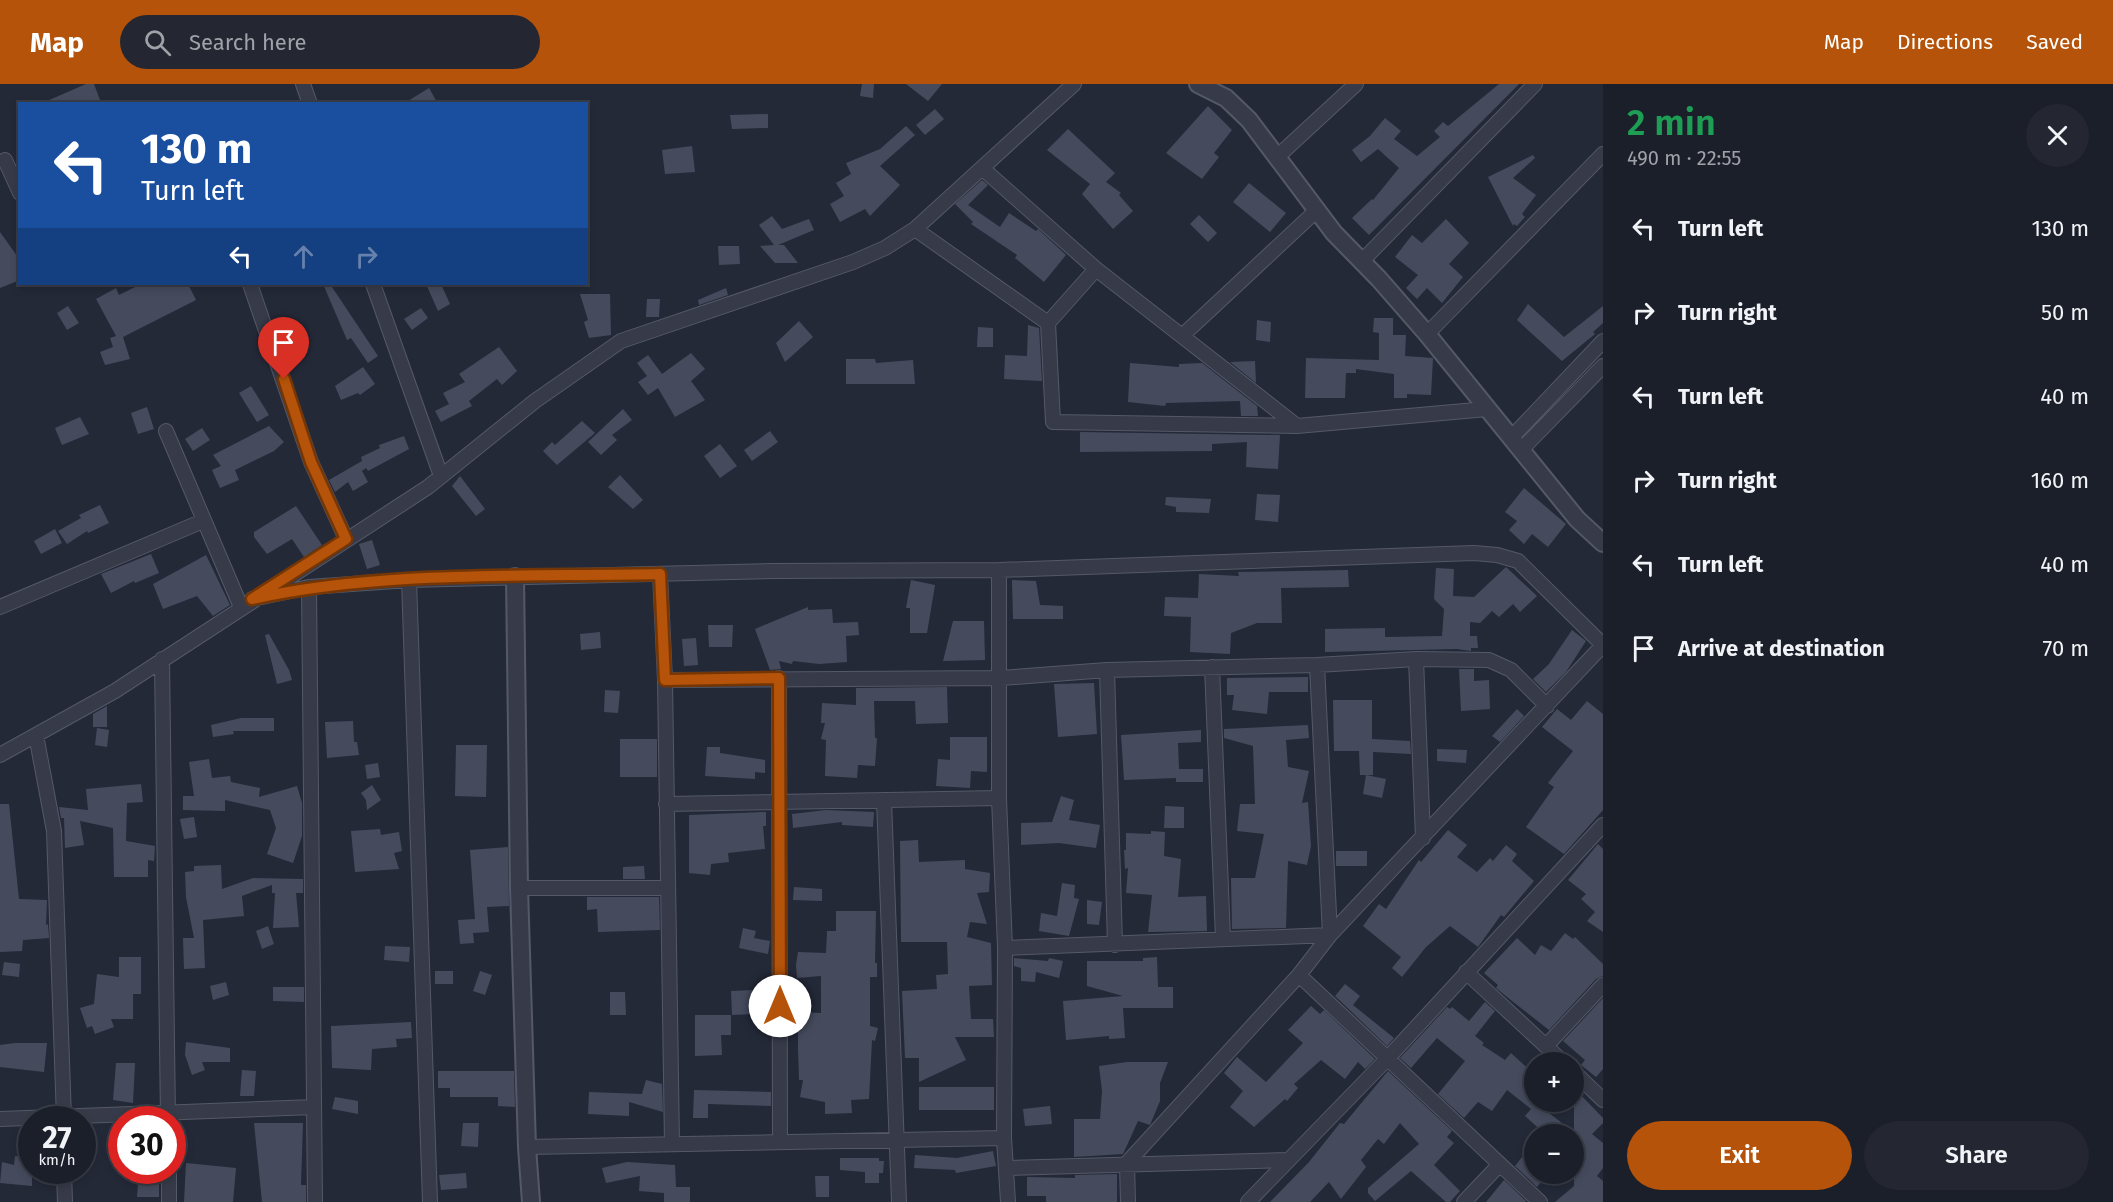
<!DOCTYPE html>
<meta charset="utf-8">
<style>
body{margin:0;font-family:"Fira Sans",sans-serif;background:#242732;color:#f1f3f6;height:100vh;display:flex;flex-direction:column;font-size:22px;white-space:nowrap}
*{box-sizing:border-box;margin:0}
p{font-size:20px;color:#a0a2a8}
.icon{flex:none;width:33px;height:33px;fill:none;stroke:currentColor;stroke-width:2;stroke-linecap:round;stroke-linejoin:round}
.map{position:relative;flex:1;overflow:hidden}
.details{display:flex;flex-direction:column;background:#1b1f2a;width:510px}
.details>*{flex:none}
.hud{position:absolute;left:18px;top:18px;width:570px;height:183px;border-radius:0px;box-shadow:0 3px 9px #0003,0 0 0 2px #393d47;background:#1a4fa0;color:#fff;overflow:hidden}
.controls{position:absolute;left:1524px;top:968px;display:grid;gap:12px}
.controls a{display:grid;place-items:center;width:60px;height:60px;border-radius:50%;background:#1b1f2a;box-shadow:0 3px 9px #0003,0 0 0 2px #393d47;font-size:30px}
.speed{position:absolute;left:18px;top:1022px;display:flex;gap:12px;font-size:30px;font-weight:700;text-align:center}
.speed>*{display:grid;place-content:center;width:78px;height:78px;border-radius:50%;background:#1b1f2a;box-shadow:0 3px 9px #0003,0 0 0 2px #393d47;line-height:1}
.speed small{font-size:15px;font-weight:400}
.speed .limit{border:9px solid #d22;background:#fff;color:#111}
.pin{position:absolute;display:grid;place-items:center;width:51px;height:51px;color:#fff;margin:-62px -26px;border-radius:50% 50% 50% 0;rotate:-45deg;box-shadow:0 0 6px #0007}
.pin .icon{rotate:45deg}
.me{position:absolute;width:66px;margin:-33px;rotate:0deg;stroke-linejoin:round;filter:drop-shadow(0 0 4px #0008)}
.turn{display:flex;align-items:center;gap:21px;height:126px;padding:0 24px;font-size:27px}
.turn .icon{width:78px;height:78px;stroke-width:2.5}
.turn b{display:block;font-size:42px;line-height:51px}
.lanes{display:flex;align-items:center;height:57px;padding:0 24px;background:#0003;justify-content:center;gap:30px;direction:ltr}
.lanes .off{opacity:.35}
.round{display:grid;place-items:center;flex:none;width:63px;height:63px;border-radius:32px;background:#242732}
.overview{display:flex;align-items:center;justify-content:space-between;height:102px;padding:0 24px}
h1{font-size:36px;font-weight:600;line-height:45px;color:#1e9e55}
.primary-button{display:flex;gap:12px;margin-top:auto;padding:12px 24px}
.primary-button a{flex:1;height:69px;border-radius:36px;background:#b45309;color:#fff;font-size:24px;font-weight:600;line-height:69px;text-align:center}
.primary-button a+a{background:#242732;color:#f1f3f6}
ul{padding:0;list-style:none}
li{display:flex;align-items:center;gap:18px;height:84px;padding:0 24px}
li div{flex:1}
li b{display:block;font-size:22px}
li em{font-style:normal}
header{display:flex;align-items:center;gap:36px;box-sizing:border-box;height:84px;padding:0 30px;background:#b45309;color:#fff}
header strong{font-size:28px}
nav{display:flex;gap:33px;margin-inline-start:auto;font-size:21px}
.search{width:420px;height:54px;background:#242732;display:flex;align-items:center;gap:15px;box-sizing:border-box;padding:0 21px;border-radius:33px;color:#a0a2a8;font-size:22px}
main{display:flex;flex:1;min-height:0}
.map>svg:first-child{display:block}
.building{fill:#454b5d}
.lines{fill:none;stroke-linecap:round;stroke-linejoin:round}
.minor-casing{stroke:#555967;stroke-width:16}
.tertiary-casing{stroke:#555967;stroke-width:20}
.minor{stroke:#373b49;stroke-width:14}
.tertiary{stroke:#373b49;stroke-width:16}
.route-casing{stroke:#753606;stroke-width:15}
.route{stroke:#b45309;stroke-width:10}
</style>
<header>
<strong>Map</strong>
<div class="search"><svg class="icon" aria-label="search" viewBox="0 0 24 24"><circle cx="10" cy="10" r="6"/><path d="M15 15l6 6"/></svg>Search here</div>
<nav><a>Map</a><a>Directions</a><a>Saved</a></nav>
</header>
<main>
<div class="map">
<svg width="1603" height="1118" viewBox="0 0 1603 1118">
<rect width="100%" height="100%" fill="#242938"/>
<path class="building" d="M86,0H94L100,16L91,20H40Z
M862,0H874L873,14L860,12Z
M906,0H942L928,17Z
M1499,0H1519L1369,151L1352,134L1372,115L1373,116L1399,84L1378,65L1361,78L1352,66L1370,52L1385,34L1401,47L1394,55L1417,72L1440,53L1434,47L1443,38L1448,42Z
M429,4L438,20H403Z
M1208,22L1232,46L1214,69L1219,73L1202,95L1166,69Z
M935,25L944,35L925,51L916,41Z
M768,30V44L732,45L730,31Z
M906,42L915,51L880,82L900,101L870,132L865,125L840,138L830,120L844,112L836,99L851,90L846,79L880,65Z
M1068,45L1115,89L1106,98L1121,109L1119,111L1133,127L1113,145L1082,110L1090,100L1047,66Z
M692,62L695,88L665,90L662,66Z
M1533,71L1535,74L1513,94L1536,111L1522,130L1525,133L1517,142L1514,140L1513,142L1488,93Z
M982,96L988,101L968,121L1000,143L1009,129L1036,147L1038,145L1066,171L1044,198L1015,174L1017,171L971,140L973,138L955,120Z
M1249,99L1286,129L1270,148L1233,118Z
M1199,131L1217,149L1208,158L1190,140Z
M772,132L782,145L809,135L814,146L778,161H784L798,179H775L760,162L774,161L759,141Z
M1446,135L1469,159L1449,180L1463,193L1442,219L1427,204L1417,215L1406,204L1418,191L1395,173L1412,151L1422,159Z
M0,148L20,176V196L0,204Z
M718,162H739L740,180L719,181Z
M141,200H188L196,216L123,253L130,275L105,281L100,268L113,263L110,254L116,252L96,215L116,204L119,211Z
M323,200H330L378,272L368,279L351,254L347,256Z
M426,200H441L450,220L438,227Z
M726,204L728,211L699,221L698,216Z
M580,210H610L611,251L589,254L584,238L588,236Z
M647,215H660L659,233H646Z
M1528,220L1564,253L1603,222V239L1593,248L1595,250L1562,277L1517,236Z
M68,222L79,239L67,246L57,229Z
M421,224L428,234L412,246L404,235Z
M1374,234H1393V251H1406L1405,272L1433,274L1431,311L1407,310V314H1394V290L1356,285V289H1346L1345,314H1305L1306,274L1379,276V249L1373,248Z
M1257,236L1271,238L1270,258L1256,256Z
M799,237L813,253L785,278L776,259Z
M1028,241L1039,244L1042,297L1004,295L1005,271L1027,272Z
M978,243L993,244V263H977Z
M499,263L517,287L502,301L497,295L469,317L472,322L441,338L435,327L449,320L443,309L465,298L459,290Z
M691,269L705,285L691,297L705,316L675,333L658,304L648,311L638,298L647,292L637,279L648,271L662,290Z
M846,275H875L876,279L913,276L915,300H846Z
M1255,277L1256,299L1230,278Z
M1130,279L1179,283V280L1202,279L1257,322L1258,332H1241L1240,317L1166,319L1165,322L1128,318Z
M363,283L375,300L360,311L358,309L341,316L335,302Z
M251,302L269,331L257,338L239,309Z
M147,323L154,345L138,350L131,329Z
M623,325L632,336L612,351L617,356L601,371L588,358Z
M80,333L89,350L62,361L55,344Z
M582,337L595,349L557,381L543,367L552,358L555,361Z
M269,342L284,358L274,367L235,386L239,396L220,404L212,386L221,382L213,371Z
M202,344L210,356L193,367L185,355Z
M770,347L778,358L752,377L744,366Z
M1080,348L1280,351L1278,385L1246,383L1247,358L1212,360V367L1080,368Z
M404,352L409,365L368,387L366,384L362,387L368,398L353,407L348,398L335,408L329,396L362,377L361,373L380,364L379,361Z
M720,360L737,382L720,394L704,372Z
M620,391L643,416L633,425L608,403Z
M460,392L485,425L476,432L452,402Z
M1524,404L1566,440L1548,463L1532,450L1524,460L1509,446L1517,437L1505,428Z
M1257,410L1280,411L1278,438L1255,436Z
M1166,413L1211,415L1209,429L1176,428V423L1165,421Z
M100,421L109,439L88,449L87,447L67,460L58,447L81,434L79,431Z
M296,422L322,461L304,473L292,455L267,470L254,453V448Z
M55,445L62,459L41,470L34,457Z
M372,456L380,481L367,485L359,460Z
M151,470L159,489L135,499L134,497L111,509L101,490Z
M206,471L230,521L213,532L197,512L163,525L153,500Z
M1506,483L1537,512L1520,528L1513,520L1499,533L1492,527L1480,539L1470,538V552H1477L1478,564H1471V567L1457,565L1325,568V545L1385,544V553L1442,552L1444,525L1434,515L1436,484L1454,485L1453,512L1474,513Z
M1348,486L1349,503L1281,504L1282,539H1257L1231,549L1230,570L1190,568L1191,533L1164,532L1165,513L1198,514L1199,490L1239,492L1238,488Z
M911,496L935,501L927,549H910V524H906Z
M1012,496L1036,497L1040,521L1063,522V535H1013Z
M808,523V526L832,525L833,539L858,538L859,551L846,552L847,578L819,580L793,577L792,580L779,577L781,585L770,586L755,545Z
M953,537H984L985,576L943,577Z
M708,541H733L732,563H709Z
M1572,546L1586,557L1566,588L1546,608L1533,595L1549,580Z
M600,548L601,564L581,566L580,550Z
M269,550L289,586L292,596L277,600L265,551Z
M696,554L698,581L684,582L682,555Z
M1459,585H1474V597L1489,596L1490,625L1461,627Z
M1308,593V608H1269L1267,630L1232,626L1234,611H1227V594Z
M1094,599L1097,650L1058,653L1054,600Z
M947,603L948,639L916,640L915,617H874L875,654H877L875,682L858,681L857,694L825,692L826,656L821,655L825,639H821L822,619L856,621V604Z
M605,606L620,607L618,629L604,628Z
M1333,616H1372V655L1410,657L1411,670L1373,668V691H1360L1359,667H1334Z
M1587,617L1603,630V726L1564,770L1526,743L1554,703L1548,699L1573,667L1542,643L1557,625L1571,636Z
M107,622V643H93V630Z
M1517,625L1524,632L1500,658L1492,652Z
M241,634H274V647H233L234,650L213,653L211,641Z
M353,637L354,658H357L359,671L327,674L325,638Z
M1308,641L1309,654L1286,656L1288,683L1309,687L1302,719L1308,718L1311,762L1307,781L1288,777L1286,844L1232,845L1231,794H1255L1264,750L1237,747L1240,720H1255L1253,662L1224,654V645Z
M97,644L109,646L107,663L95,661Z
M1201,646V658L1178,659L1179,685H1203V698H1176V694L1124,696L1121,651Z
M950,653H987V688L971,687L970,704L936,702L938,675L950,676Z
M620,655H657V693H620Z
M456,661H487L486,713L455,712Z
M707,663H720V669L765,676V689L755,688V695L705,692Z
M1437,665L1467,666L1466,679L1437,677Z
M209,675L212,694L230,692L231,698L260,704L259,713L297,702L302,719V752L293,779L267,770L276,744L270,726L225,716V727L183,726V712H194L189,678Z
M378,679L380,693L367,695L365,681Z
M1366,691L1386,695L1382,714L1363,710Z
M141,700L143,718L127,719L126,757L155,762L154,777L148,776V793H114L113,744L80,737L84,761L65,764L64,734H61L59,723L88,726L86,705Z
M372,701L381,716L367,726L366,716L361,709Z
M1061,712L1074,716L1069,736L1100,741L1096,764L1059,759L1021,761V739L1052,738Z
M0,720H9L19,815L47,816L46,841L48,840L49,854L23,856L22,867L0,868Z
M1165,722L1184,723V744H1164Z
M826,726L874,728L873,743L842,741V738L793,744L792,730Z
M766,728V742H763L765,765L728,769L729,778L711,780L710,791L689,789V731Z
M194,733L197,753L184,755L180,735Z
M380,745L381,751L399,748L402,767L394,769L399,785L355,788L351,747Z
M1448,746L1467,761L1457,773L1477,788L1490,774L1493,777L1506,761L1517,770L1512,777L1534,797L1504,833L1501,831L1478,863L1450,842L1426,863L1402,893L1392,884L1401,873L1363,842L1379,820L1386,825L1419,776L1421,778Z
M1151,747L1165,748L1164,772L1181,775L1178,813L1206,812L1207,847L1148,848L1152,811L1126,809L1128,784L1125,785L1124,766H1126V749L1151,750Z
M918,756L919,778L965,776V785L990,789L989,808L977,809L987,840L970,838L967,853L991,859L992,901L969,902L971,935H993L994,953H955L966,976L919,998V974H905L902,907L937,905L936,891L948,890L947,858H901L900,757Z
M1598,760L1603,765V848L1587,837L1595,828L1581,815L1586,810L1568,796Z
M508,763L509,822L487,823L489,848L473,849L474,859L460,860L458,836L475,835L470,766Z
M1336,767H1367V782H1336Z
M221,781L222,805L253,794L303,795V809H296L299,843L273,844L275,809H272V801L242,812L244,832L203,836L205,884L184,885L183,854H194L186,813L185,788L194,787V782Z
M644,782L645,795H623V783Z
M1062,799L1075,801L1074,814L1079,815L1069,852L1039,847L1041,829L1057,832Z
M794,803L822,805V817L793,816Z
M587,813H659L660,846L598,848L597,825L587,826Z
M1087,816L1102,818L1099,841L1087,840Z
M836,827H876L875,879H877V893H870V942L878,944L875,957L872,956L869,1015L851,1016L852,1029L825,1030V1018L800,1013L803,996H799L798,965V928L821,929V892L797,894L796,881L798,868L826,869L827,847H836Z
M268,842L274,860L262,865L256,847Z
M743,844L756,847L754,854L770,857L768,870L739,864Z
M1565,849L1573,855L1575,853L1603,880V892L1596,895L1549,946L1507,913L1496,904L1498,901L1484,889L1517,854L1535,871L1541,861L1551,867Z
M385,862L410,863L409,878L384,876Z
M119,873H141V910H133V935H111L114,943L95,950L92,942L87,944L80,924L94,920L97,890L119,893Z
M1157,873L1158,903H1173V924H1123L1125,954L1109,955V952L1066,956L1063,917L1123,912L1087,902V877H1143V874Z
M1014,874L1048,877L1049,874L1063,877L1059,894L1036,888L1035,898L1021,897V884L1014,882Z
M4,878L20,880L19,893L2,891Z
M435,887H453V900H435Z
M480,887L492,891L485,911L473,907Z
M226,898L229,911L213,916L210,902Z
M1345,900L1360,912L1353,921L1394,954L1387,962L1335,912Z
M273,903H304V918L273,917Z
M754,906L755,930L732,931L731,907Z
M610,908H625L626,931H610Z
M1603,914V985L1596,993L1581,981L1585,976L1563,957Z
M1485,918L1495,927L1475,952L1484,959L1482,961L1505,976L1511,969L1534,990V1021L1536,1019L1562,1039L1551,1050H1545L1525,1032L1531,1025L1507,1006L1492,1027L1478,1018L1464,1034L1438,1010L1465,977L1437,954L1411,984L1400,974L1447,923L1450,925L1452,923L1469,937Z
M1311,922L1320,930L1324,926L1375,975L1365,985L1358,978L1345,995L1321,976L1294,1000L1298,1004L1287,1017L1285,1015L1254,1043L1230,1023L1243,1007L1224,989L1237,973L1266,998L1303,959L1288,946Z
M695,931H731V951H721L722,971L695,972Z
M411,938L412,954L396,955L397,963L372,965L371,986L332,984L331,942Z
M186,958L230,964V978H202L205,986L192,991L185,971Z
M15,959H47L44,988L0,983V961Z
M1127,978H1168L1160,999V1017L1150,1041L1138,1037L1123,1070L1074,1073V1035H1100L1102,1007L1099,982Z
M116,979H135L133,1019L113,1016Z
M242,986L256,987L254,1012H240Z
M438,987H514L515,1023L498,1022V1013H450V1004H438Z
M1388,987L1452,1047L1447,1053L1454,1059L1434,1081L1460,1107L1450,1118H1446L1411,1087L1375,1117L1368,1109V1104L1419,1060L1400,1039L1384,1060L1378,1055L1361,1076L1366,1083L1341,1115L1329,1098L1310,1118H1270L1309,1078L1340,1039L1344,1040Z
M646,996L662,1000L663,1028L629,1018V1032L588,1030L589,1008L642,1010Z
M919,1003H994V1026H919Z
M1574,1004L1603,1034V1039L1592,1050L1603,1059V1084L1597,1092L1603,1097V1118H1555L1574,1102Z
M694,1006L771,1008V1022L708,1020V1034H693Z
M335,1013L358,1017V1030L332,1025Z
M1050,1022L1052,1040L1025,1042L1023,1025Z
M254,1039H303L301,1101H306V1118H262Z
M463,1039H479L478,1063L461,1062Z
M1534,1058V1089H1548L1537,1103L1515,1082Z
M993,1067L996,1082L956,1089L955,1086L914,1084L915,1071L957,1074Z
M15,1072L32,1074V1102L0,1099L2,1078L14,1081Z
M840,1074H879V1077H884L883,1089H879V1099H865V1088L840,1086Z
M627,1078L675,1081L676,1103H690V1118H664V1109L639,1107L640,1092L606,1099L602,1084Z
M186,1079L236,1084L233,1118H184Z
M139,1086H159V1113H137Z
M466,1089L467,1104L441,1106L439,1091Z
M1117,1090V1118H1046V1112H1027V1093L1075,1094V1091Z
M815,1092H829V1113H816Z
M1504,1096L1526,1117L1525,1118H1486Z"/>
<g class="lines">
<defs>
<path id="minor" d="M303,0L310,20
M1277,73L1356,0
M5,76L20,109
M982,84L1096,185L1297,342
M915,145L1048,239
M1362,177L1535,0
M1096,185L1048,239L1053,338L1297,342L1487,325
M250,200L311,378L346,455
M373,200L441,392
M1427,250L1603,70
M1183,251L1317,126
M166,347L241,523
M1511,354L1603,257
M1521,366L1603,282
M999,486V714L1005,864L1004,1054L1008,1118
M660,490L665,596L672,1060
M409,496L430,1118
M309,503L315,1118
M252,515L309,503L409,496L774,487L999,486L1474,469L1497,471L1518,477L1603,561
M0,523L203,437
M162,575L168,1035
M1416,575L1423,754
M1212,583L1223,854
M1107,586L1115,861
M779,594L780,1058
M665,596L1001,594L1107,586L1317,581L1416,575L1489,576L1511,586L1547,622
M36,651L54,747L64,1035
M0,671L115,607L428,403L535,317L621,257L853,178L885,164L915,145L1074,0
M884,716L899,1118
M666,720L999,714
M519,804H667
M1005,864L1330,851L1317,581
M1466,888L1563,978
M1299,891L1540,1118
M1546,962L1603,901
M1574,988L1603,1016
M0,1035L314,1023
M527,1063L1004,1054
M1007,1084L1287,1076
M64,1086L65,1118
M169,1086V1118
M1128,1118L1127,1079L1299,891L1330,851L1603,561
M1248,1118L1386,976L1603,741
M1464,1118L1500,1080"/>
<path id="tertiary" d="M1198,0L1226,14L1249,36L1334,149L1379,195L1427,250L1577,435L1603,459
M515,493L519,804L527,1063L531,1118"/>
</defs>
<use href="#minor" class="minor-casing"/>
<use href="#tertiary" class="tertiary-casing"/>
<use href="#minor" class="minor"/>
<use href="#tertiary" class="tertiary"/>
</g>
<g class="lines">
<defs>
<path id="route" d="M284,295L311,378L346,455L252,515C384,486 525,493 660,490L665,596L779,594L780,922"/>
</defs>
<use href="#route" class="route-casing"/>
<use href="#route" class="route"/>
</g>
</svg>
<div class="controls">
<a>+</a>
<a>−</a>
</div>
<div class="speed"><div>27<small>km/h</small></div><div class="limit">30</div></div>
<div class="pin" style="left:284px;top:295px;background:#d93025"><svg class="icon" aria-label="arrive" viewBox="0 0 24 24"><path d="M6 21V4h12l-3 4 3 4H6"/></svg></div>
<svg class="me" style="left:780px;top:922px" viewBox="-20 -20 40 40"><circle r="19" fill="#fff"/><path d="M0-13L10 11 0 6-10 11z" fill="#b45309"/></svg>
<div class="hud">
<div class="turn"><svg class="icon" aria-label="left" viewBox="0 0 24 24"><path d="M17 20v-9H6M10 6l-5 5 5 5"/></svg><div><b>130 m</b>Turn left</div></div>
<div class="lanes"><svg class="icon" aria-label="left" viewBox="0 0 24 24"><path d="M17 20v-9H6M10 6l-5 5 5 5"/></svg><svg class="icon off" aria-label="ahead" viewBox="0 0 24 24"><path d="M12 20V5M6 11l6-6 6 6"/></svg><svg class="icon off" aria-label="right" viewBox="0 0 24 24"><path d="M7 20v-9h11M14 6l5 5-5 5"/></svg></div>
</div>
</div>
<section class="details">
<div class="overview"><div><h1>2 min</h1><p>490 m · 22:55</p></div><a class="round"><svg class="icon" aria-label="close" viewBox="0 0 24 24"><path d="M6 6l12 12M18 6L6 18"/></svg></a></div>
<ul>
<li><svg class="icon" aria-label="left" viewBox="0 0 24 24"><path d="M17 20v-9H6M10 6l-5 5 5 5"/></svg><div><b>Turn left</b></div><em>130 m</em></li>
<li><svg class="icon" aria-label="right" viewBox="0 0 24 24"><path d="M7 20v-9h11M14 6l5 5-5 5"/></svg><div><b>Turn right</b></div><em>50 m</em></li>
<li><svg class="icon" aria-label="left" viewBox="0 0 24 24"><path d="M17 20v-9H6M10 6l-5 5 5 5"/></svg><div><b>Turn left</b></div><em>40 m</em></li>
<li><svg class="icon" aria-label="right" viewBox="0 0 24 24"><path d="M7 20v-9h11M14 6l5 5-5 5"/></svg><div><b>Turn right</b></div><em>160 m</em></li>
<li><svg class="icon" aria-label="left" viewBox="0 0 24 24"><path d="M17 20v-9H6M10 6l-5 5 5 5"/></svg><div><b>Turn left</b></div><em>40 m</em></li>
<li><svg class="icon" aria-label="arrive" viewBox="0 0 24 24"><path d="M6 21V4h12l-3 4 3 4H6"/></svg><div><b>Arrive at destination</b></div><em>70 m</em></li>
</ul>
<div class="primary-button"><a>Exit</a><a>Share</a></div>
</section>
</main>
